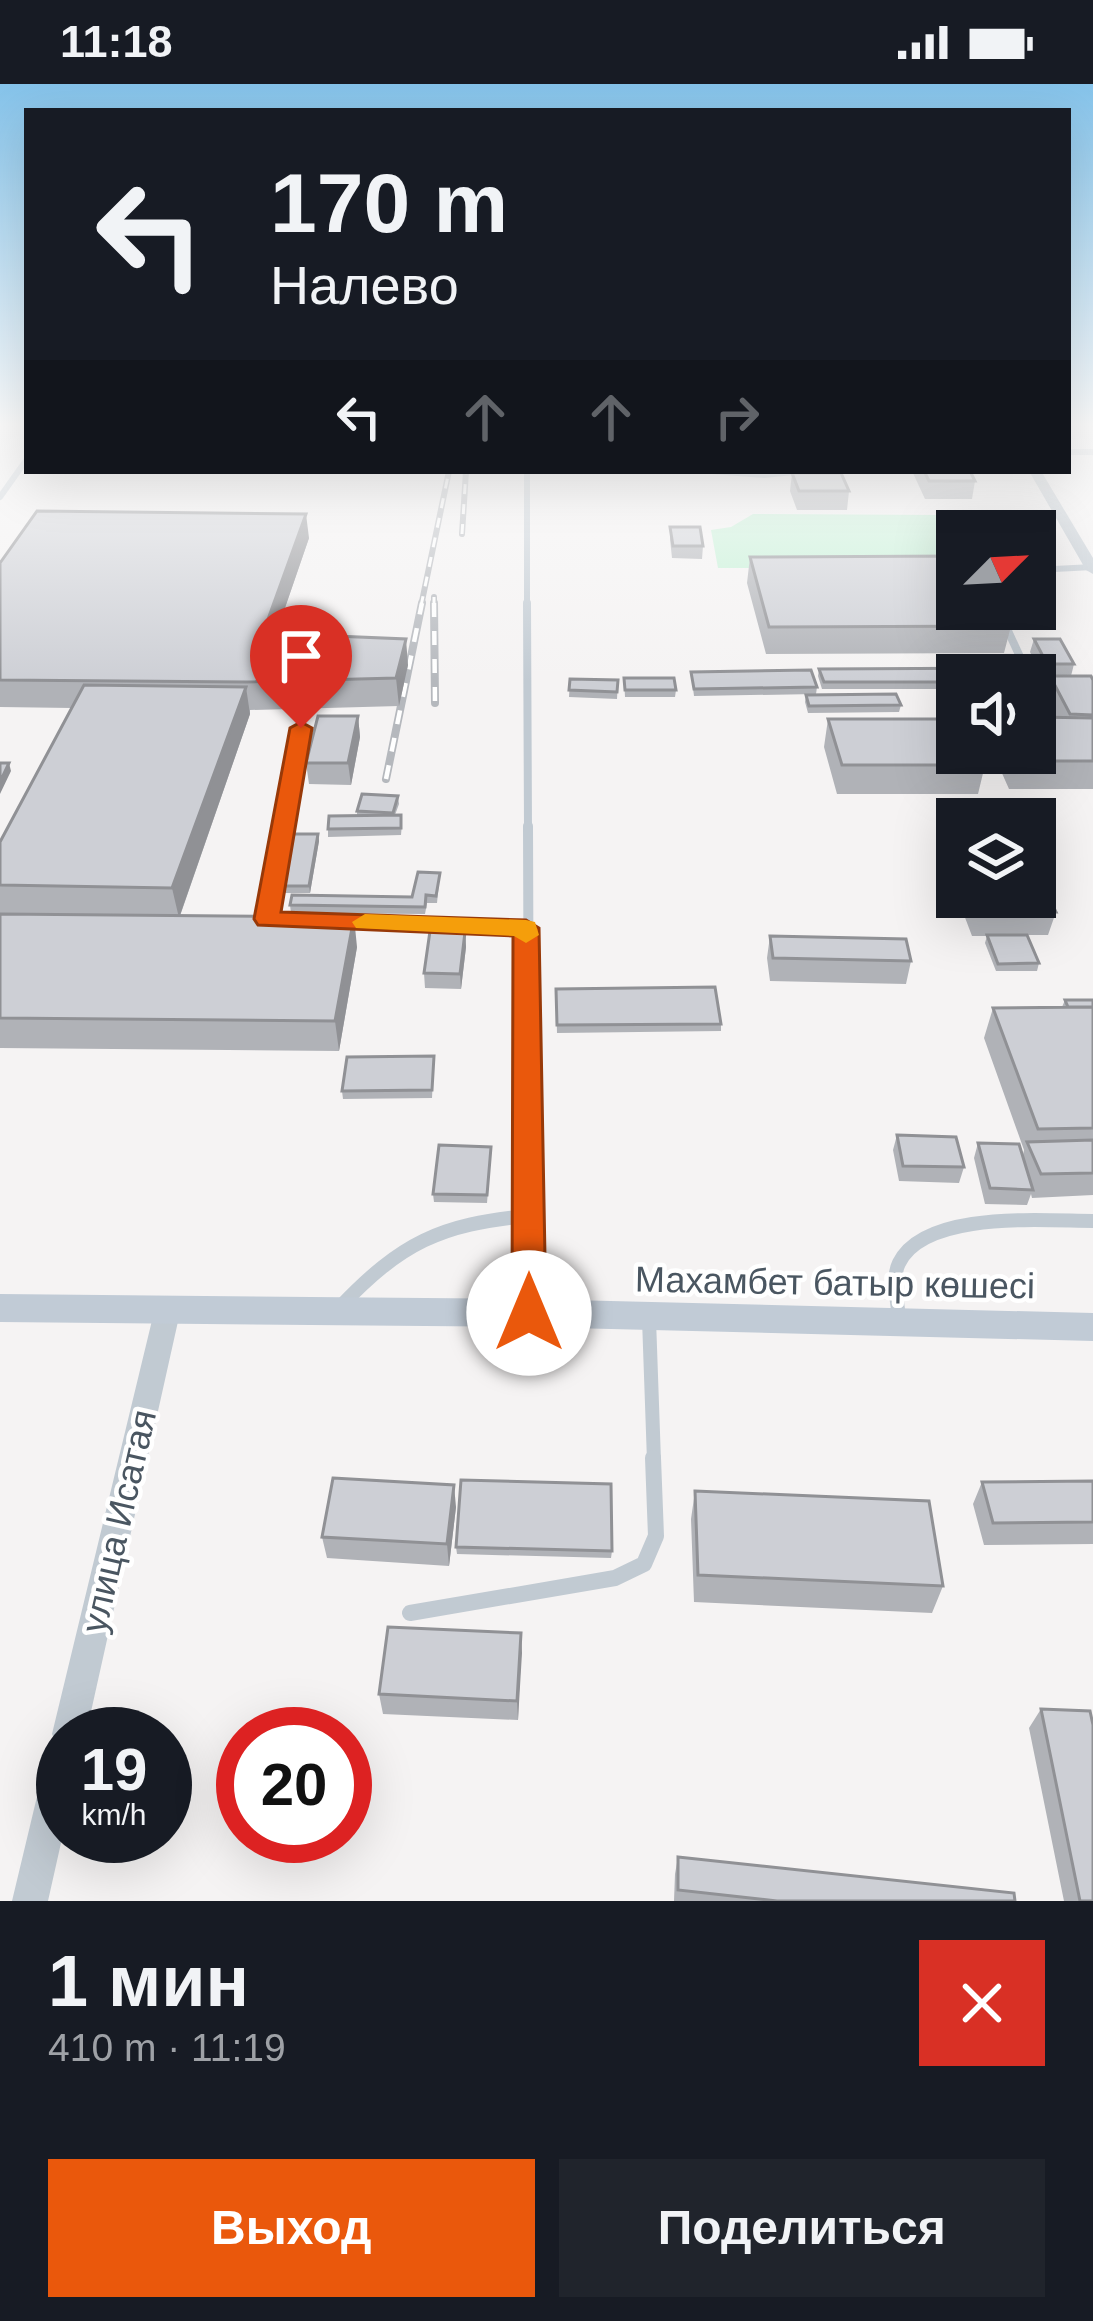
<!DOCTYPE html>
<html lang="ru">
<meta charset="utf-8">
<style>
body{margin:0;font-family:Arial,sans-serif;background:#20242c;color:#f1f3f6;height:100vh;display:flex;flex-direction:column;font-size:45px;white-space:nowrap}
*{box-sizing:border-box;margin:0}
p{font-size:39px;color:#9ea1a6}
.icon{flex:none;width:66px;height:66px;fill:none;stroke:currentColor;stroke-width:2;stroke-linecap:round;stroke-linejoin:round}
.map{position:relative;height:1817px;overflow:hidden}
.details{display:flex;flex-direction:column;background:#171b24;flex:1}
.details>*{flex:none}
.top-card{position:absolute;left:24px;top:24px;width:1047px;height:366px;border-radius:0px;box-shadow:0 12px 48px #0002;background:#171b24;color:#f1f3f6;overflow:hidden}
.needle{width:78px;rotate:66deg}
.tools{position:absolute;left:936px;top:426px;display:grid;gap:24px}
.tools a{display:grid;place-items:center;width:120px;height:120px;border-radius:0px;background:#171b24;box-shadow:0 12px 48px #0002;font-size:60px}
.speed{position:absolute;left:36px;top:1623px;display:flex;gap:24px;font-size:60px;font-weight:700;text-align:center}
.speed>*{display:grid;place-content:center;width:156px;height:156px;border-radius:50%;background:#171b24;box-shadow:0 12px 48px #0002;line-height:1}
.speed small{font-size:30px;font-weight:400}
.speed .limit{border:18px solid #d22;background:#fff;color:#111}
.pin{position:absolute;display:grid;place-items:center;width:102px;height:102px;color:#fff;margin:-123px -51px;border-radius:50% 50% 50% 0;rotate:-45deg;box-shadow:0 0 12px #0007}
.pin .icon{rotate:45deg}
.me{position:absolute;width:132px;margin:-66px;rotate:0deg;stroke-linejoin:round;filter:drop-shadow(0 0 9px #0008)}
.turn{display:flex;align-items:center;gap:42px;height:252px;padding:0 48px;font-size:54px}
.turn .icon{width:156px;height:156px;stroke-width:2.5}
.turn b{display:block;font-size:84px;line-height:102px}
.lanes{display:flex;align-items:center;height:114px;padding:0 48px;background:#0003;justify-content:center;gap:60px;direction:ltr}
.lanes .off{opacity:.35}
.round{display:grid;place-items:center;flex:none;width:126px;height:126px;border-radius:0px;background:#20242c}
.head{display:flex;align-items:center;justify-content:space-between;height:204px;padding:0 48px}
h1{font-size:72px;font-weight:700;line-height:90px}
.primary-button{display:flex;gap:24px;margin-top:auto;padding:24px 48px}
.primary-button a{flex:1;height:138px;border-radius:0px;background:#ea580c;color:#fff;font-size:48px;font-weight:700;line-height:138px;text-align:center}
.primary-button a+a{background:#20242c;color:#f1f3f6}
.status{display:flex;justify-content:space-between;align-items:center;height:84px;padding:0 60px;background:#171b24;direction:ltr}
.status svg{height:33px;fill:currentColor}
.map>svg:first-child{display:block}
.green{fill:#c3f1d5}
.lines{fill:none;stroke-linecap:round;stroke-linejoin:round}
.lane-far4{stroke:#c1cad2;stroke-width:6}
.lane-far3{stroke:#c1cad2;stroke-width:8}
.lane-far2{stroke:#c1cad2;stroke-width:10}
.lane-far1{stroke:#c1cad2;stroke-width:14}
.lane{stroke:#c1cad2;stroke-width:16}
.street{fill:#c1cad2;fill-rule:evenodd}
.secondary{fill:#c1cbd6;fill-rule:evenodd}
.rail-far1-casing{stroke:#b5b8bd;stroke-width:6}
.rail-casing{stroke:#b5b8bd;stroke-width:8}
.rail-far1{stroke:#fff;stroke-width:3;stroke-dasharray:10;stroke-linecap:butt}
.rail{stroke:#fff;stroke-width:4.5;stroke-dasharray:14;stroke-linecap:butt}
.wall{fill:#b0b2b7}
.shaded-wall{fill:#909195}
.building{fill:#cdcfd5;stroke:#909195;stroke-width:3}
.route{fill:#ea580c;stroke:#983908;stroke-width:3}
.slow{fill:#f59e0b}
.labels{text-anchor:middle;stroke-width:9;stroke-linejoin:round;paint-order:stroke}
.near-street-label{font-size:36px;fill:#4a5661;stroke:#fff}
</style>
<div class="status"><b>11:18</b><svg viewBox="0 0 49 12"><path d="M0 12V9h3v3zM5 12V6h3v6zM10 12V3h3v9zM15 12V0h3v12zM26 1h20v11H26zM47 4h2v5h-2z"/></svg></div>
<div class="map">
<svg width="1093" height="1817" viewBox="0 0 1093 1817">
<rect width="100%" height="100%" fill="#f5f3f3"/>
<path class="green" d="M753,430L939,431L970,447H957V484H718L711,446L731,443Z"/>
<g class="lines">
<path class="lane-far4" d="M1068,368H1093
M527,387V522
M712,387L764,391L803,387
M0,413L27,375
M1035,486L1093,483"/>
<path class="lane-far3" d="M527,519L528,745
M998,525L1021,575
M283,745L301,644"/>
<path class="lane-far2" d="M528,742L529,1025
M267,835L284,742
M344,838L526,844"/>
<path class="lane-far1" d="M529,1022V1226
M340,1223C401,1159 440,1140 528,1132
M649,1235L654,1377
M899,1235C898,1218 891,1195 899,1179C925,1126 1044,1137 1093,1137"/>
<path class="lane" d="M410,1529L615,1494L644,1480L656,1452L653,1374"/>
<path class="street" d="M1029,387H1041L1093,474V490L1086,486Z
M168,1213L177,1216L181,1224L86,1650H63V1750L48,1817H12L46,1675L51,1663L57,1661L52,1650L155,1224L159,1216Z"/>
<path class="secondary" d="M0,1210L529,1215L1093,1229V1257L529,1243L0,1238Z"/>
<defs>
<path id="rail-far1" d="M462,450L466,387
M434,513V522
M421,522L449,387"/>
<path id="rail" d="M434,519L435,619
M386,695L422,519"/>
</defs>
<use href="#rail-far1" class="rail-far1-casing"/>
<use href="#rail" class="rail-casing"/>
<use href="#rail-far1" class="rail-far1"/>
<use href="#rail" class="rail"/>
</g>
<path class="wall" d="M912,387H970L975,397L972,415H925Z
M792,389L849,407L847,426H797L790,407Z
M670,443L703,462L702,475L672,474L670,455Z
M309,454L276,550L408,581L399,622L250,626V630L180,832L357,863L339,967L0,964V758L72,624L0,623V479Z
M750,473L1011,542L1004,569L766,570L747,499Z
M1034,555L1074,580L1071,592L1093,596V705H1009L993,669H1035L1055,633L1044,613L1049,594H1043L1030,568Z
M1033,584L1041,598L1039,605H1035V591H957V605H822L818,592L819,585Z
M691,588L817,603L816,610L694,612Z
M624,594L676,606L675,613H625Z
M570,595L618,596L617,615L569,613Z
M806,611L901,621L899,628L808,629L805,618Z
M358,632L360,653L351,701L309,700L306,679Z
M828,635L985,681L978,710H837L824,663Z
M398,712L399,720L395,731L402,739L401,751L328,753V745L357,732V727Z
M318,750L319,757L310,809H280L279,802Z
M440,789L437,819H427L425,830L291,829L290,821L412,813Z
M963,813H1035L1056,828L1048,851H1027L1039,879L1037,887H996L985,859L987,852H972L961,823Z
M465,848L466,863L461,905L425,904L424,889Z
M770,852L911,877L906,900L770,897L767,874Z
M556,905L721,940V947L557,949Z
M1065,916H1093V1111L1032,1114L1031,1110L1027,1121L985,1120L974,1074L978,1059L1023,1071L1024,1066L984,954L993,924L1062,923Z
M434,972L432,1014L343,1015L342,1007Z
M897,1051L964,1083L959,1099L899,1097L893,1066Z
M491,1071L487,1119L434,1118L433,1110Z
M1093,1397V1460L984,1461L973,1420L982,1398Z
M695,1407L943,1502L932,1529L694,1518L691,1435Z
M456,1423L449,1482L327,1474L322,1453Z
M456,1463L612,1467L611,1474L457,1470Z
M521,1549L518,1636L383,1630L379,1610Z
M1041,1625L1093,1817H1064L1029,1644Z
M678,1773L1015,1817H674L675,1790Z"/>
<path class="shaded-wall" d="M306,430L309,454L267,576L263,549Z
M406,555L408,581L399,622L396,594Z
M246,603L250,630L179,834L172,804Z
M358,632L360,653L351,701L348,679Z
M9,679L11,687L0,710V698Z
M318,750L319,757L310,809L309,802Z
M354,833L357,863L339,967L335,937Z
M465,848L466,863L461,905L460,890Z
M454,1401L456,1423L449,1482L447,1460Z
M521,1549L522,1569L518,1636L517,1617Z"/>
<path class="building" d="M924,387H970L975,397H929Z
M792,389H841L849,407H799Z
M37,427L306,430L263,549L406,555L396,594L246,598L0,596V479Z
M670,443H700L703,462H673Z
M957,472V525H1001L1011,542L769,543L750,473Z
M1034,555H1060L1074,580H1047Z
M1033,584L1041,598H1035V591H957V598H824L819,585Z
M811,586L817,603L694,605L691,588Z
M1050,592H1091L1093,596V631L1070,630Z
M624,594H674L676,606H625Z
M570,595L618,596L617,608L569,606Z
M84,601L246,603L172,804L0,801V758Z
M896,610L901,621L809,622L806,611Z
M318,632H358L348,679H306Z
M1035,633L1093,634V677H1017L1013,669H1035Z
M828,635H957V669H980L985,681H842Z
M0,679H9L0,698Z
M362,710L398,712L393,729L357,727Z
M401,731V744L328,745L329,732Z
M289,750H318L309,802H279Z
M418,788L440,789L436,812L426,811L425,823L290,821L292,811L412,813Z
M1035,800H1042L1056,828L978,829L971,813H1035Z
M0,830L354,833L335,937L0,934Z
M430,847L465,848L460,890L424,889Z
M987,851H1027L1039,879L998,880Z
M770,852L906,855L911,877L773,874Z
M715,903L721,940L557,941L556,905Z
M1065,916H1093V923H1068Z
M1093,923V1044L1038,1045L993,924Z
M434,972L432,1006L342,1007L347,973Z
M897,1051L956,1053L964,1083L903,1082Z
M1093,1056V1089L1041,1090L1027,1058Z
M978,1059L1019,1060L1033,1106L990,1104Z
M439,1061L491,1063L487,1111L433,1110Z
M333,1394L454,1401L447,1460L322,1453Z
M461,1396L611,1400L612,1467L456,1463Z
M1093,1397V1438L993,1439L982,1398Z
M695,1407L929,1417L943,1502L698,1491Z
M388,1543L521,1549L517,1617L379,1610Z
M1041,1625L1090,1627L1093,1641V1817H1080Z
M678,1773L1014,1809L1015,1817H777L678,1806Z"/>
<linearGradient id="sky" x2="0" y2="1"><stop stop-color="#85c3ea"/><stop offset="0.57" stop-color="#fafafa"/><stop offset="1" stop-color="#fafafa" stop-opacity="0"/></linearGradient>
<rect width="1093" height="598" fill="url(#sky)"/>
<path class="route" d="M301,638L312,644L281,828L526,836L539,844L546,1229L541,1240L529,1244L517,1240L512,1229L513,852L258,841L254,835L290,644Z"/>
<path class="slow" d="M365,830L526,836L535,838L539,851L526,859L514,852L356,844L352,838Z"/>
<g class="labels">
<g class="near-street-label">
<text transform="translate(835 1198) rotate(1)" y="13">Махамбет батыр көшесі</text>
<text transform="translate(118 1437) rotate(-77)" y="13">улица Исатая</text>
</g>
</g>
</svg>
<div class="tools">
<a><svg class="needle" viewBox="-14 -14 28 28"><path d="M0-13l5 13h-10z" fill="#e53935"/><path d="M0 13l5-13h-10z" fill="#9ea1a6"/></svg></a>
<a><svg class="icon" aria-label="sound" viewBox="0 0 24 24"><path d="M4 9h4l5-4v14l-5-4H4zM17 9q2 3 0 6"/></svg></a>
<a><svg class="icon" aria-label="layers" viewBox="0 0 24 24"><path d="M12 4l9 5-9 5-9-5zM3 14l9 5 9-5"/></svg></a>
</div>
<div class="speed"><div>19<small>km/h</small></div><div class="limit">20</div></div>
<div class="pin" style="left:301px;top:644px;background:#d93025"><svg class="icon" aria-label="arrive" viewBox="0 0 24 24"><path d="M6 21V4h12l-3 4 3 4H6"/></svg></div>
<svg class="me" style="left:529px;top:1229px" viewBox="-20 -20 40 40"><circle r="19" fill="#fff"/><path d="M0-13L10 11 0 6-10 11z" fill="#ea580c"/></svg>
<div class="top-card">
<div class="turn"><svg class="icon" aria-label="left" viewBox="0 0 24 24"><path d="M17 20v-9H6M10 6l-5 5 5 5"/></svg><div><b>170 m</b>Налево</div></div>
<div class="lanes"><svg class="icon" aria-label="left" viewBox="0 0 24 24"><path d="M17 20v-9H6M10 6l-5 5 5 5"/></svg><svg class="icon off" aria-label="ahead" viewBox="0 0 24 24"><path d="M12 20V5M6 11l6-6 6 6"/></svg><svg class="icon off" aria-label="ahead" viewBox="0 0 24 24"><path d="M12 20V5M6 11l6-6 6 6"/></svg><svg class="icon off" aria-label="right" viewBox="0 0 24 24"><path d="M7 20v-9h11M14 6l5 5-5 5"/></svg></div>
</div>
</div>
<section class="details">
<div class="head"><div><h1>1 мин</h1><p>410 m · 11:19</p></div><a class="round" style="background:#d93025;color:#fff"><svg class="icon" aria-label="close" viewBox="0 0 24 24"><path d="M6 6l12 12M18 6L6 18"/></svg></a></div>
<div class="primary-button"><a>Выход</a><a>Поделиться</a></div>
</section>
